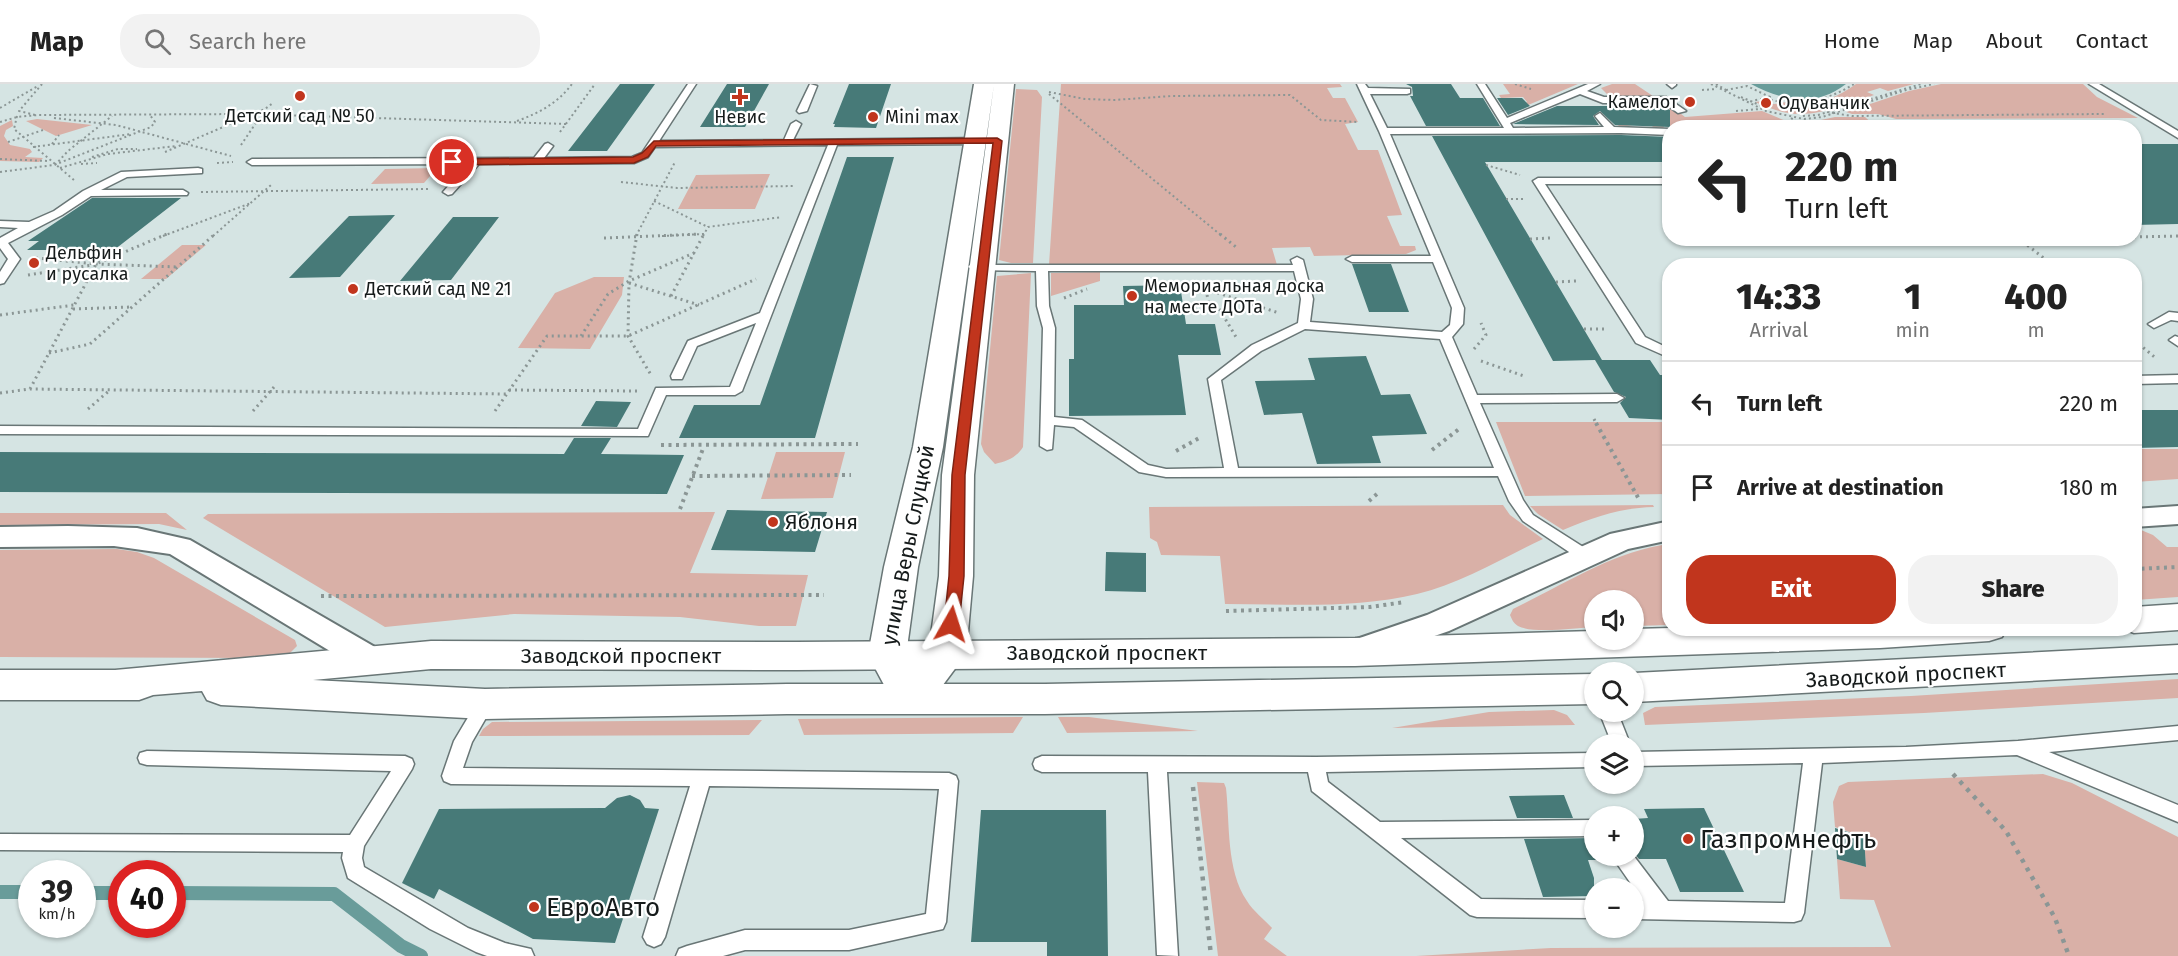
<!DOCTYPE html>
<meta charset="utf-8">
<style>
body{margin:0;font-family:"Fira Sans",sans-serif;background:#f2f2f2;color:#222;height:100vh;display:flex;flex-direction:column;font-size:22px;white-space:nowrap}
*{box-sizing:border-box;margin:0}
p{font-size:20px;color:#767676}
.icon{flex:none;width:33px;height:33px;fill:none;stroke:currentColor;stroke-width:2;stroke-linecap:round;stroke-linejoin:round}
.map{position:relative;flex:1;overflow:hidden}
.sheet{position:absolute;left:1662px;top:174px;width:480px;height:378px;display:flex;flex-direction:column;background:#fff;border-radius:24px;box-shadow:0 2px 4px #0004}
.sheet>*{flex:none}
.banner{position:absolute;left:1662px;top:36px;width:480px;height:126px;border-radius:24px;box-shadow:0 2px 4px #0004;background:#fff;color:#222;overflow:hidden}
.controls{position:absolute;left:1584px;top:506px;display:grid;gap:12px}
.controls a{display:grid;place-items:center;width:60px;height:60px;border-radius:50%;background:#fff;box-shadow:0 2px 4px #0004;font-size:30px}
.speed{position:absolute;left:18px;top:776px;display:flex;gap:12px;font-size:30px;font-weight:700;text-align:center}
.speed>*{display:grid;place-content:center;width:78px;height:78px;border-radius:50%;background:#fff;box-shadow:0 2px 4px #0004;line-height:1}
.speed small{font-size:15px;font-weight:400}
.speed .limit{border:9px solid #d22;background:#fff;color:#111}
.pin{position:absolute;display:grid;place-items:center;width:51px;height:51px;color:#fff;margin:-26px;border:3px solid #fff;border-radius:50%;box-shadow:0 2px 6px #0007}
.me{position:absolute;width:66px;margin:-33px;rotate:6deg;stroke-linejoin:round;filter:drop-shadow(0 0 4px #0008)}
.turn{display:flex;align-items:center;gap:21px;height:126px;padding:0 24px;font-size:27px}
.turn .icon{width:78px;height:78px;stroke-width:2.5}
.turn b{display:block;font-size:42px;line-height:51px}
.eta{display:flex;justify-content:space-evenly;align-items:center;height:102px;text-align:center}
.eta b{font-size:36px;font-weight:800;line-height:42px}
.action{display:flex;gap:12px;margin-top:auto;padding:12px 24px}
.action a{flex:1;height:69px;border-radius:24px;background:#c1351d;color:#fff;font-size:24px;font-weight:800;line-height:69px;text-align:center}
.action a+a{background:#f2f2f2;color:#222}
ul{padding:0;list-style:none}
li{display:flex;align-items:center;gap:18px;height:84px;padding:0 24px;border-top:2px solid #e0e0e0}
li div{flex:1}
li b{display:block;font-size:22px}
li em{font-style:normal}
header{display:flex;align-items:center;gap:36px;box-sizing:border-box;height:84px;padding:0 30px;background:#fff;border-bottom:2px solid #e0e0e0}
header strong{font-size:28px}
nav{display:flex;gap:33px;margin-inline-start:auto;font-size:21px}
.search{width:420px;height:54px;background:#f2f2f2;display:flex;align-items:center;gap:15px;box-sizing:border-box;padding:0 21px;border-radius:24px;color:#767676;font-size:22px}
.map>svg:first-child{display:block}
.green{fill:#d9b0a7}
.water{fill:#699c9a}
.lines{fill:none;stroke-linecap:round;stroke-linejoin:round}
.stream{stroke:#699c9a;stroke-width:14}
.building{fill:#477a78}
.service-casing{stroke:#697676;stroke-width:3}
.minor-casing{stroke:#697676;stroke-width:4}
.tertiary-casing{stroke:#697676;stroke-width:3}
.primary-casing{stroke:#697676;stroke-width:3}
.path-far3{stroke:#8b9695;stroke-width:2;stroke-dasharray:2 3;stroke-linecap:butt}
.path-far2{stroke:#8b9695;stroke-width:3;stroke-dasharray:2 4;stroke-linecap:butt}
.path-far1{stroke:#8b9695;stroke-width:4;stroke-dasharray:3 4.5;stroke-linecap:butt}
.path{stroke:#8b9695;stroke-width:4.5;stroke-dasharray:4 6;stroke-linecap:butt}
.service{fill:#fff;fill-rule:evenodd}
.minor{fill:#fff;fill-rule:evenodd}
.tertiary{fill:#fff;fill-rule:evenodd}
.primary{fill:#fff;fill-rule:evenodd}
.route{fill:#c1351d;stroke:#7d2213;stroke-width:1.5}
.poi-dot{fill:#c1351d;stroke:#fff;stroke-width:2}
.labels{text-anchor:middle;stroke-width:4.5;stroke-linejoin:round;paint-order:stroke}
.far-poi-label{font-size:18px;fill:#161b1b;stroke:#fff;text-anchor:start}
.poi-label{font-size:21px;fill:#161b1b;stroke:#fff;text-anchor:start}
.street-label{font-size:21px;fill:#161b1b;stroke:#fff}
.near-poi-label{font-size:26px;fill:#161b1b;stroke:#fff;text-anchor:start}
</style>
<header>
<strong>Map</strong>
<div class="search"><svg class="icon" aria-label="search" viewBox="0 0 24 24"><circle cx="10" cy="10" r="6"/><path d="M15 15l6 6"/></svg>Search here</div>
<nav><a>Home</a><a>Map</a><a>About</a><a>Contact</a></nav>
</header>
<div class="map">
<svg width="2178" height="872" viewBox="0 0 2178 872">
<rect width="100%" height="100%" fill="#d5e4e3"/>
<path class="green" d="M1061,0H1340L1342,3L1327,4L1333,14H1345L1358,38L1345,40L1358,66H1378L1402,131L1387,132L1400,162H1415L1416,166L1406,170L1314,172L1310,163L1272,164L1277,181H1049Z
M1503,0H1578L1516,26L1527,18L1523,13L1501,14L1499,11L1510,10Z
M1612,0H1635L1656,14L1612,15L1601,4Z
M1856,0H1914L1888,7L1880,4L1867,8L1874,11L1857,17L1849,14L1838,18L1844,21C1807,33 1791,34 1755,18C1764,16 1765,18 1774,20C1778,20 1783,18 1788,18C1816,20 1833,17 1856,0Z
M1941,0H2083L2097,13L2138,34L1896,35L1878,30H1852L1846,28L1909,7Z
M1016,5L1037,6L1042,13L1033,179H1011L999,176Z
M1620,19L1668,20L1685,33L1762,27L1800,43L1785,41L1664,42L1663,46H1657L1648,39L1620,43L1607,31L1631,30Z
M1865,33L1876,43L1816,44L1814,41L1816,37L1835,33Z
M37,35L92,41L56,52L26,37Z
M12,36L13,42L6,46L4,52L10,61L30,65L32,68L25,73L43,74L39,78L0,77V42Z
M437,84L424,99L371,100L385,85Z
M770,90L755,125H678L696,91Z
M182,161H206L166,195H141Z
M1100,188V197L1051,212V189Z
M1031,189L1023,363C1016,374 1007,377 995,380L984,368L981,360L997,192Z
M594,193H624L622,211L590,265L518,264L555,209Z
M1496,338H1669V410L1525,412Z
M2135,365H2178V395L2135,398Z
M776,368H845L833,414L761,415Z
M1503,421L1510,431L1543,455C1503,474 1460,500 1417,510C1355,525 1289,520 1225,520L1220,472L1161,471L1157,458L1150,454L1149,423Z
M1653,421L1654,423C1620,424 1594,433 1563,446L1538,430L1530,422Z
M715,428L690,489L808,491L796,542H759L680,533L514,530L385,543L203,434L208,430Z
M0,429H166L187,446L159,440L0,441Z
M2141,446L2153,451L2167,463H2178V513L2135,516V447Z
M1669,460V541L1634,542V516H1594V543C1576,544 1533,550 1518,542C1513,539 1512,535 1510,531L1513,525C1563,501 1614,467 1669,460Z
M117,465L137,468L154,474L295,556L297,562L289,570L277,574L0,573V466Z
M2178,595V614L1924,629L1645,641L1643,629L1655,623L1911,612Z
M1554,626L1567,631L1575,641L1392,644L1489,628Z
M1023,633L1013,649L804,651L798,635Z
M1058,633H1089L1198,647L1067,649Z
M762,636L749,651L479,652L483,645L492,638Z
M2043,690L2072,699L2178,753V872H1416L1551,864L1891,863L1874,816L1840,815L1837,775L1866,783L1864,753L1835,743L1833,718L1839,702L1848,698Z
M1197,698L1224,699L1226,704C1230,740 1226,786 1247,817C1253,827 1264,835 1272,844L1264,855L1287,872H1218Z"/>
<path class="water" d="M1751,0H1846C1815,24 1783,17 1751,0Z"/>
<g class="lines">
<path class="stream" d="M0,808H32
M82,809H122
M172,809L334,810L401,862L421,872"/>
</g>
<path class="building" d="M620,0H655L607,67H568Z
M727,0H769L745,43H700Z
M849,0H891L876,44L834,43L835,40H833Z
M1406,0H1451L1460,14H1483L1500,42H1426L1410,12H1413L1412,3Z
M1497,14H1522L1530,22L1508,31Z
M1557,22H1664L1670,26V43L1615,41L1600,27L1593,32L1599,41L1513,40Z
M1621,51L1670,53V78H1485L1602,276H1650L1660,291H1670V336L1629,334L1620,319L1626,313L1614,308L1595,276L1553,277L1432,52Z
M2134,60H2178V140L2134,141Z
M847,73H894L815,354H679L694,321H760Z
M92,114H181L114,166H27L39,157H28Z
M395,131L340,193L289,194L349,132Z
M453,133H499L451,196L400,197Z
M1352,180H1391L1409,228H1369Z
M1180,201L1186,240H1215L1221,271H1178L1186,331L1069,332V275H1074V221H1124L1123,202Z
M1366,272L1381,311L1410,310L1427,350L1372,352L1381,379L1317,380L1302,329L1264,331L1255,297L1315,296L1308,274Z
M596,317L631,318L617,343L581,342Z
M2134,326H2178V363L2134,364Z
M574,354H611L601,370L684,371L667,410L0,408V368L564,370Z
M727,426L827,428L815,468L711,466Z
M1106,468L1146,469V508L1105,507Z
M630,711L640,716L645,724L659,725L615,859L533,855L439,805L434,815L402,799L439,725L605,724L617,714Z
M1564,711L1573,734H1517L1509,712Z
M1704,724L1744,808H1680L1666,775H1639L1634,769V735L1648,734L1644,725Z
M981,726H1106L1108,872H1047V858H971Z
M1835,744L1864,753L1866,783L1837,775Z
M1594,754V771H1609L1612,776H1588L1594,794V812L1543,813L1524,755Z"/>
<g class="lines">
<defs>
<path id="service" d="M688,0H696L659,57L784,56L791,40L796,37L801,40L793,56L984,54L989,57L984,60L837,61L742,307L735,311H666L648,352L0,350V342L638,345L656,304L730,303L756,239L697,262L682,295H672L671,292L688,257L760,229L828,61L655,63L648,73L634,79L479,80L452,110L448,111L443,108L468,80L252,81L247,78L252,75L534,74L545,60L548,59L553,62L544,74L632,73L642,69Z
M810,0L817,2L807,27L799,29L797,27Z
M1357,0H1365L1368,4L1410,5V9L1407,10H1370L1387,44H1504L1477,0H1485L1507,34L1588,0H1600L1587,7L1604,13H1666L1686,27L1678,29L1664,19H1603L1580,10L1510,39L1513,44L1604,43L1595,32L1600,29L1614,43L1670,45V51L1621,49L1390,50L1464,224L1463,240L1452,253L1477,311L1617,310L1624,314L1617,318L1480,319L1523,416L1533,431L1591,468L1594,472L1591,476H1581L1523,437L1509,417L1498,392L1166,393L1139,388L1074,343L1054,341L1052,365L1047,366L1040,362L1043,244L1037,222L1036,187L974,186L968,183L970,181H1293L1291,176L1297,173L1303,176L1313,215L1310,238L1442,248L1450,241L1452,224L1433,178H1352L1346,175L1352,172H1431L1379,47ZM1048,187H1294L1301,215L1298,239L1252,261L1208,295L1224,384L1166,385L1148,381L1082,336L1054,333L1055,244L1049,222ZM1305,245L1440,255L1494,384H1238L1221,296L1261,267Z
M1667,0H1676V1L1672,4Z
M2089,0H2099L2178,47V54Z
M198,84L202,85V89L127,93L101,106H183L188,109L187,111L91,112L62,131L8,159L20,175L4,199L0,200V188L8,175L0,164V154L18,144L0,143V137L29,138L54,127L83,107L121,88Z
M1538,94H1670V100H1545L1645,253L1670,265V274L1636,259L1533,97Z
M2169,228L2178,229V237L2171,236L2154,244L2148,240Z
M2175,252L2178,253V262L2169,256Z
M2178,291V299L2134,300V292Z
M485,613L491,615L494,620L472,658L463,684L949,689L956,692L958,697L946,838L943,845L849,866H745L723,872H676L679,865L687,862L745,846H849L926,830L939,705L709,702L665,853L661,860L654,863L647,860L643,853L690,702L451,700L444,697L442,692L454,657L479,615Z
M1599,627H1617L1630,660H1612Z
M2178,642V656L2049,668L2178,721V738L2017,671L1822,679L1804,829L1801,836L1794,838L1634,835V817H1643L1611,771H1633L1668,817L1785,819L1803,679L1634,682V668L1906,663L2018,657Z
M147,667L405,672L412,675L414,680L412,685L364,762L362,774L364,783L468,844L505,859L531,865L534,872H487L476,868L430,845L348,794L342,774L343,768L0,766V750L350,751L391,687L147,681L140,679L138,674L140,669Z
M1594,669V683L1326,688L1328,698L1380,738L1594,736V752L1401,754L1481,815L1594,816V834L1477,833L1470,831L1312,707L1308,688H1167L1178,872L1157,871L1148,688H1042L1035,685L1033,680L1035,675L1042,672L1316,673Z"/>
<path id="minor" d="M2178,422V440L2134,443V425Z
M1670,437V456L1628,465L1449,547L1359,578L1348,574L1343,566L1348,558L1427,531L1610,450Z
M68,442L137,444L190,456L380,566L385,575L380,584L369,587L358,584L170,470L114,462L0,463V443Z"/>
<path id="tertiary" d="M974,0H994L943,363L918,483L906,571L914,584L929,566L939,492L942,391L994,0H1014L974,391L973,492L966,570L925,625L911,629L897,625L868,571L884,483L913,363Z"/>
<path id="primary" d="M2178,520V546L2134,549L2121,544H2134V523Z
M1670,544H2007L2002,553L1989,557L1880,564L1355,582L797,586L431,585L313,596L485,605L787,600H1045L1594,590V620L1045,630H787L485,635L221,621L207,616L202,607L153,611L139,616H0V586H115L431,557L797,558L1355,554L1594,547V555H1634V545Z
M2178,561V589L1634,618V589Z"/>
</defs>
<use href="#service" class="service-casing"/>
<use href="#minor" class="minor-casing"/>
<use href="#tertiary" class="tertiary-casing"/>
<use href="#primary" class="primary-casing"/>
<path class="path-far3" d="M1515,0L1531,5
M1711,0L1766,27L1804,35L1822,33L1906,6L1934,0
M1716,0L1726,6
M1702,6L1716,5
M1726,6L1747,2L1770,13L1752,17
M1049,8L1085,15L1114,16L1172,12L1290,11L1321,36L1358,38
M1049,10L1222,152
M1741,13L1764,23
M1766,14C1795,25 1829,16 1854,0
M0,24L38,2
M1736,27L1760,25
M1827,28L1852,32L2104,30
M35,31L19,27L42,0
M17,32L14,45L74,96
M1803,32L1818,31L1921,0
M54,34L116,41L231,72
M1791,34L1808,44
M517,37C539,29 558,19 572,0
M0,38L17,33L38,31L247,30L567,40
M1905,44L1903,37H2087L2107,44
M560,48L595,0
M8,58L43,46
M52,60L59,51
M241,61L262,30
M33,63L131,50
M165,68L265,25L273,19
M92,73L118,65H137
M0,75L48,77
M217,79L233,78
M81,80L97,79
M55,81L68,67L112,32
M1486,81L1520,91
M60,84L108,70L176,62
M0,88L54,81L151,43L155,38L150,31
M621,98L677,104L793,102
M201,108L428,105
M1506,115H1524
M654,117L708,143
M163,152L251,119
M213,152L271,101
M636,152L675,78
M662,152L704,150
M703,152L708,143L782,133"/>
<path class="path-far2" d="M637,150L629,199L628,252L651,291
M1220,150L1236,163
M2134,153L2178,152
M604,154L700,150
M2018,154L2054,182
M1530,155L1550,154
M36,174L96,180L178,183
M28,191L92,181
M1556,198L1576,197
M629,199L699,221
M1206,205L1279,229
M1206,205L1210,227
M671,212L704,150
M1064,214L1087,205
M1209,219L1220,226L1236,253
M73,225L131,223
M0,231L74,221
M1584,245H1607
M581,252L608,210L629,197L694,169
M2134,256L2157,275
M1474,265L1486,251L1481,239
M49,269L90,260L215,150
M1481,277L1524,292
M30,305L96,180L167,150
M509,306L637,307
M0,309L30,305L506,310
M88,325L110,306
M253,327L274,303
M495,327L547,252H628L756,195
M1594,335L1597,341"/>
<path class="path-far1" d="M1596,339L1640,417
M661,361L858,360
M1432,366L1459,345
M1176,367L1201,353
M692,392L851,391
M1369,417L1377,410
M680,425L704,362
M2134,485L2178,483
M321,512L824,511
M1226,527L1370,523L1405,518"/>
<path class="path" d="M1953,690L2006,747L2055,834L2069,872
M1193,703L1211,872"/>
<use href="#service" class="service"/>
<use href="#minor" class="minor"/>
<use href="#tertiary" class="tertiary"/>
<use href="#primary" class="primary"/>
</g>
<path class="route" d="M997,54L1002,57L965,391L964,492L959,540L956,544H946L944,540L949,492L952,391L993,59L656,62L648,73L634,79L452,81L447,78L452,75L633,73L642,69L654,57Z"/>
<g class="poi-dot">
<circle cx="300" cy="12" r="6"/>
<path d="M737 4h6v6h6v6h-6v6h-6v-6h-6v-6h6z"/>
<circle cx="1690" cy="18" r="6"/>
<circle cx="1766" cy="19" r="6"/>
<circle cx="873" cy="33" r="6"/>
<circle cx="34" cy="179" r="6"/>
<circle cx="353" cy="205" r="6"/>
<circle cx="1132" cy="212" r="6"/>
<circle cx="773" cy="438" r="6"/>
<circle cx="1688" cy="755" r="6"/>
<circle cx="534" cy="823" r="6"/>
</g>
<g class="labels">
<g class="far-poi-label">
<text x="1678" y="24" text-anchor="end">Камелот</text>
<text x="1778" y="25">Одуванчик</text>
<text x="300" y="38" text-anchor="middle">Детский сад № 50</text>
<text x="740" y="39" text-anchor="middle">Невис</text>
<text x="885" y="39">Mini max</text>
<text x="46" y="175">Дельфин<tspan x="46" dy="21">и русалка</tspan></text>
<text x="1144" y="208">Мемориальная доска<tspan x="1144" dy="21">на месте ДОТа</tspan></text>
<text x="365" y="211">Детский сад № 21</text>
</g>
<g class="poi-label">
<text x="785" y="445">Яблоня</text>
</g>
<g class="street-label">
<text transform="translate(908 461) rotate(-79)" y="7">улица Веры Слуцкой</text>
<text x="1107" y="576">Заводской проспект</text>
<text x="621" y="579">Заводской проспект</text>
<text transform="translate(1906 591) rotate(-3)" y="7">Заводской проспект</text>
</g>
<g class="near-poi-label">
<text x="1700" y="764">Газпромнефть</text>
<text x="546" y="832">ЕвроАвто</text>
</g>
</g>
</svg>
<div class="controls">
<a><svg class="icon" aria-label="sound" viewBox="0 0 24 24"><path d="M4 9h4l5-4v14l-5-4H4zM17 9q2 3 0 6"/></svg></a>
<a><svg class="icon" aria-label="search" viewBox="0 0 24 24"><circle cx="10" cy="10" r="6"/><path d="M15 15l6 6"/></svg></a>
<a><svg class="icon" aria-label="layers" viewBox="0 0 24 24"><path d="M12 4l9 5-9 5-9-5zM3 14l9 5 9-5"/></svg></a>
<a>+</a>
<a>−</a>
</div>
<div class="speed"><div>39<small>km/h</small></div><div class="limit">40</div></div>
<div class="pin" style="left:452px;top:78px;background:#d93025"><svg class="icon" aria-label="arrive" viewBox="0 0 24 24"><path d="M6 21V4h12l-3 4 3 4H6"/></svg></div>
<svg class="me" style="left:951px;top:540px" viewBox="-20 -20 40 40"><path d="M0-17L14 15 0 8-14 15z" fill="#c1351d" stroke="#fff" stroke-width="4"/></svg>
<div class="banner">
<div class="turn"><svg class="icon" aria-label="left" viewBox="0 0 24 24"><path d="M17 20v-9H6M10 6l-5 5 5 5"/></svg><div><b>220 m</b>Turn left</div></div>
</div>
<section class="sheet">
<div class="eta">
<div><b>14:33</b><p>Arrival</p></div>
<div><b>1</b><p>min</p></div>
<div><b>400</b><p>m</p></div>
</div>
<ul>
<li><svg class="icon" aria-label="left" viewBox="0 0 24 24"><path d="M17 20v-9H6M10 6l-5 5 5 5"/></svg><div><b>Turn left</b></div><em>220 m</em></li>
<li><svg class="icon" aria-label="arrive" viewBox="0 0 24 24"><path d="M6 21V4h12l-3 4 3 4H6"/></svg><div><b>Arrive at destination</b></div><em>180 m</em></li>
</ul>
<div class="action"><a>Exit</a><a>Share</a></div>
</section>
</div>
